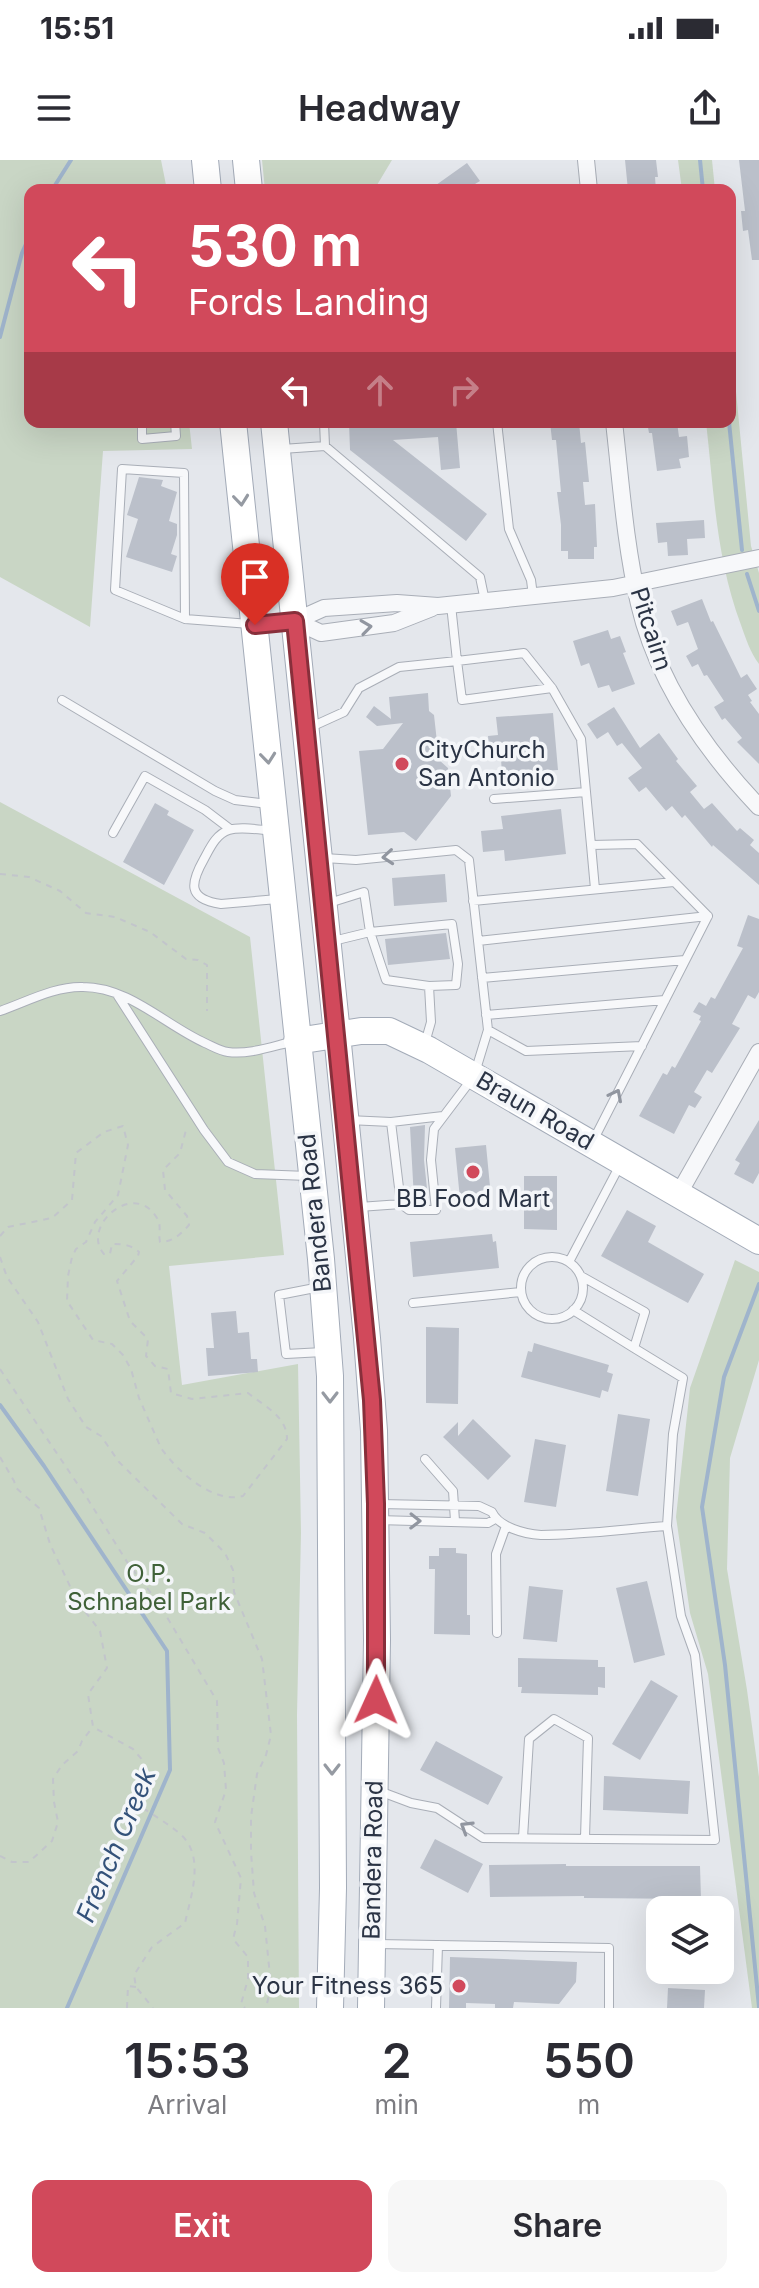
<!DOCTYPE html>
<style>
body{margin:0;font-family:Inter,sans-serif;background:#f7f7f7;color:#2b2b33;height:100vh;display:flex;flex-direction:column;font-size:30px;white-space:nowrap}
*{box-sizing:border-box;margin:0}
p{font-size:26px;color:#7c7c81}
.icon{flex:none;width:44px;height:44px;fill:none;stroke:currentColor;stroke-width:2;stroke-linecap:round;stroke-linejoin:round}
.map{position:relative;height:1848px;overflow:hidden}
.panel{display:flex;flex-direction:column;background:#fff;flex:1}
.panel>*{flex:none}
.hud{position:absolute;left:24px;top:24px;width:712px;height:244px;border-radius:16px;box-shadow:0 8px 32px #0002;background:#d1495b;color:#fff;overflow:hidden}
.buttons{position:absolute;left:646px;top:1736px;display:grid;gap:16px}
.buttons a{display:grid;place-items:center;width:88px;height:88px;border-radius:16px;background:#fff;box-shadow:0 8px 32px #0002;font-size:40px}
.pin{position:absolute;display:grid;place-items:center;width:68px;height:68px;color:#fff;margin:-82px -34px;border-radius:50% 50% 50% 0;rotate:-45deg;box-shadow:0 0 8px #0007}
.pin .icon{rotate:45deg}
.me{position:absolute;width:88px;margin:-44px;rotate:1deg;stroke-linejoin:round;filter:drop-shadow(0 0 6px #0008)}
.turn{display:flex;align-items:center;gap:28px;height:168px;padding:0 32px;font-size:36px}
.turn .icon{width:104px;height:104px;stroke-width:2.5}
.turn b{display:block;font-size:56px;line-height:68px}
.lanes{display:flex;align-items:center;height:76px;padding:0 32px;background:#0003;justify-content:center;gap:40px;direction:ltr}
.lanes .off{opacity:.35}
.eta{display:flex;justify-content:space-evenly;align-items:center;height:136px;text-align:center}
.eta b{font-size:48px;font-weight:600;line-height:56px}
.button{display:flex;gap:16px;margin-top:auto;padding:16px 32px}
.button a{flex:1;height:92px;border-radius:16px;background:#d1495b;color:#fff;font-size:32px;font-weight:600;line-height:92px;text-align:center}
.button a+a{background:#f7f7f7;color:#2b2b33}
.status{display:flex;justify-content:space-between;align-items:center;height:56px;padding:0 40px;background:#fff;direction:ltr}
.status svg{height:22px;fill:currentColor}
header{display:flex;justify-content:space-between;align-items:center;height:104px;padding:0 32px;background:#fff;font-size:36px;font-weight:600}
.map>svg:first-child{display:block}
.green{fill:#c9d6c5}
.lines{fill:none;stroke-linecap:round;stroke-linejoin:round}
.stream{stroke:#9fb4cc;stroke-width:4}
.building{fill:#bbc0ca}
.service-casing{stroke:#a9aeb7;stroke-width:10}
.minor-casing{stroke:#a9aeb7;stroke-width:18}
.primary-casing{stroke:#a3abb8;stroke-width:28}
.path{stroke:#c2c5cb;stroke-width:2;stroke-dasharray:6 6;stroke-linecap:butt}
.service{stroke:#f7f8fa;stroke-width:8}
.minor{stroke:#f7f8fa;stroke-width:16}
.primary{stroke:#fff;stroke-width:26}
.oneway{stroke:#959aa2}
.oneway2{stroke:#9196a0}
.route-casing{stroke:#882f3b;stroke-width:20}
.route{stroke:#d1495b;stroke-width:14}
.poi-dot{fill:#d1495b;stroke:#f4f6f9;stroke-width:3}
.labels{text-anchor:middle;stroke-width:7;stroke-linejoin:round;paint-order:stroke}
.street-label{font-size:24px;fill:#2b3445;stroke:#f4f6f9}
.poi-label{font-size:24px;fill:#2b3445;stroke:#f4f6f9;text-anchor:start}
.park-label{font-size:24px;fill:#3f6138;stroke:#f4f6f9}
.water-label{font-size:26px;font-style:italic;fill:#34527a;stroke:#f4f6f9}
</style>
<div class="status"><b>15:51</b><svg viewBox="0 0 49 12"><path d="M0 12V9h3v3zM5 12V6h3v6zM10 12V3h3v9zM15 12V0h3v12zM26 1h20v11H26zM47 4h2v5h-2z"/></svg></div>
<header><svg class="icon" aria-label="menu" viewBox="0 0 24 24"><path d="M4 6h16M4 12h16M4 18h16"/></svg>Headway<svg class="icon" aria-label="share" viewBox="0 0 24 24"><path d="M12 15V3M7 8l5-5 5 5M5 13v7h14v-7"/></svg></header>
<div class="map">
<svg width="759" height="1848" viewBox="0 0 759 1848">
<rect width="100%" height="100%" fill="#e4e7ec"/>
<path class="green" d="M0,0H161L167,30H30V262H189L192,289L103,291L90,467L0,417Z
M262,0H392L374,30H265Z
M678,0H712L715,30H682Z
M730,170L751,386L759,413V504C750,492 746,479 741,465C716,398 714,332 706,262H730Z
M0,642L250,777L284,1095L169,1106L182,1225L298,1204L301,1373L297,1555L299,1848H0Z
M735,1100L759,1112V1200L730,1298L727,1409L747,1530L759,1617V1848H752L708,1514L690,1453L676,1357L690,1228Z"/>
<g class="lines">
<path class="stream" d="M700,0L703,30
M52,30L71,0
M0,177L22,93L30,75
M729,262L742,390
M747,414L759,451
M759,1124L724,1217L702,1347L725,1505L759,1847
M0,1245L44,1306L167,1491L170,1610L67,1848"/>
</g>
<path class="building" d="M625,0H656L658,17H655L656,30H628Z
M739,0H759V100H752L748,70L743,71L741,51H745Z
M467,3L480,21L475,24L479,30H429Z
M349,262H456L460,308L441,310L438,277L393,280L487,354L466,381L350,290Z
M550,262H579L581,283L585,282L589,322H583L585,345L595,344L597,387H594V399H568V391H561V365L557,332H561L556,280H552Z
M647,262H677L679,277L687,276L689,297L679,299L681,308L657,311L652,273H649Z
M139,317L163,320L161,326L177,332L169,361L177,364V375L171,394L177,396L172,412L126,397L138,359L127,355Z
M704,360L705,378L687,379L688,395L668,396L667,382L658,383L656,363Z
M702,439L711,462L713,461L741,518L747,514L757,529L748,535L752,541L750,542L759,554V604L737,582L742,578L725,558L722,560L714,547L724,541L707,515L704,516L698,504L692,507L686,496L698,489L688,462L677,466L671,451Z
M608,470L611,479L620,476L626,492L623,493L635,524L612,532L609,525L598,528L589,503L581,506L573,481Z
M428,533L429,551L434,555L439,600L448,608L451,636L416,681L404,672L368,675L359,591L383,589L403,563L377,566L366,557L374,546L391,559L389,537Z
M614,547L640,588L659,573L678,599L676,601L697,626L690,632L704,649L712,643L737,671L740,668L754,680L750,685L759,693V725L713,685L712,687L685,655L682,658L672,646L666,651L646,627L639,632L628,618L642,608L622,583L617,586L608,572L597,579L587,564Z
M553,553L558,610L502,614L501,599L490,600L488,576L498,575L496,557Z
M155,643L169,651L167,655L194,670L164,725L123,702Z
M561,649L566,694L505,701L504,690L483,692L481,671L503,669L501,656Z
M445,714L447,742L394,746L392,718Z
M748,755L759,759V832L755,839L748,835L732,864L740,868L712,913L707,910L694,932L702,937L695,948L689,945L674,974L639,956L663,913L667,915L672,906L675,908L701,861L699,860L701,856L693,852L699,842L706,846L711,837L715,839L743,788L737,786Z
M446,773L450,799L388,805L385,779Z
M759,960V1013L753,1024L734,1014L740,1003L735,1000Z
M425,965L424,1000L428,1038L414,1039L410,967Z
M486,985L491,1037L460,1039L455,988Z
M524,1016H557V1070L524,1069Z
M627,1050L656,1066L648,1082L704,1114L688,1143L601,1096Z
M492,1074L493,1082L496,1081L499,1108L413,1117L410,1082Z
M236,1151L238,1173L249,1172L251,1199H257L258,1212L208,1216L206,1188H214L211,1153Z
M426,1167L459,1168L458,1244L426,1243Z
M534,1183L609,1205L607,1212L613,1214L608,1232L602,1230L600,1238L521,1217L528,1191L532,1192Z
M618,1254L650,1259L638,1336L606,1331Z
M473,1259L511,1296L488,1320L443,1277L458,1262V1276Z
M535,1279L566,1285L556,1347L524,1342Z
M439,1388H456V1393L467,1394V1455H470V1475L434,1474L435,1409H429V1396H439Z
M647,1421L665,1495L634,1503L616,1428Z
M529,1426L563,1430L557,1482L523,1479Z
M518,1498L598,1500V1507H605V1528L598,1527V1535L521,1533L522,1527H518Z
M651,1520L678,1536L640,1600L612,1584Z
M436,1581L503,1617L488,1645L420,1610Z
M604,1616L690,1621L688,1654L603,1650Z
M435,1679L483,1704L468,1733L420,1708Z
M566,1704V1706H700L701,1739L584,1738V1736L490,1737L489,1705Z
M450,1797L577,1802L576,1822L559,1844L514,1842L513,1848H495V1844L466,1843V1848H449Z
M668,1828L705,1830L704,1848H667Z"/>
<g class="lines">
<defs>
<path id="service" d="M142,262V279L176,276L175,262
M324,262L325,286
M497,262L509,369L531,420L533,436
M282,289L325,286L480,417L485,441
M451,445L457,501L524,493L552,528L581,579L591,685L637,684L708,756L594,979
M185,459L115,430L122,309L184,313L185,459L250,464
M62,540L215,631L235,640L268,644
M311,567L344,552L359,528L399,507L457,501L462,540L552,528
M494,639L586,632
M274,671C260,670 241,666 229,670C216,674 210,688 204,699C191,722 186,739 221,744L278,739
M113,673L145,616L205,650L230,669
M591,685L595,729
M324,698L356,700L456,690L469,700L488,870L474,916L434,969L431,1000L436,1050H409L401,1044
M473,741L674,722
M329,743L364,732L370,772L452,764L458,804L456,825L429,826
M333,781L370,772L386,820L429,826L431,862L425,883
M478,781L708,756
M482,818L685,800
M118,836L204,970L228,1002L255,1014L308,1016
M0,851C26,842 55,826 83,827C129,827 165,865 205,883C212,886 220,891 228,892C249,895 273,886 295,881
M486,855L665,840
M488,870L526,891L642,886
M348,960L391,962L401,1044L359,1047
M391,962L443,956
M521 1128a31 31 0 1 1 62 0a31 31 0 1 1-62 0Z
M569,1102L621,1003
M581,1116L645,1152L634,1188L683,1218L673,1274L667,1366
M320,1127L279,1135L286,1194L323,1192
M413,1143L521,1132
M573,1150L634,1188
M425,1299L453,1331L455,1361
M377,1360L488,1363L495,1359
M497,1473L496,1394L506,1366
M379,1631L411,1643L437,1648L483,1678L715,1680L695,1495L681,1456L667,1366C626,1369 582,1375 541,1375C524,1374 499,1367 492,1352L479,1346L380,1344
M523,1678L529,1579L554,1559L588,1578L585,1678
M377,1784L609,1788V1848
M436,1848L438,1785"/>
<path id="minor" d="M586,0L589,30
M614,262C621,323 625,384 639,444C657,522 705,590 759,647
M295,461L321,473L394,463L432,448
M255,465L295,461L324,448L397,443L438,446L613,428L759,398
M678,1035L759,892"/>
<path id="primary" d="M205,0L208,30
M246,0L249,30
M233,262L321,1099L330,1216L333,1728L330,1848
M274,262L337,874L367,1178L374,1271L377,1480L371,1848
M297,881L361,871H389L429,890L759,1081"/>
</defs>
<use href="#service" class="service-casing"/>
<use href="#minor" class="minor-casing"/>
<use href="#primary" class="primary-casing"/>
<path class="path" d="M0,714L29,717L60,731L86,753L115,757L150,772L186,799L198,800L207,805V851
M0,1076L8,1067L52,1058L72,1040L76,993L104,972L123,966L128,985L118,1035L95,1062L86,1082L76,1089L72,1097L68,1116L67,1141L93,1180L112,1184L123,1195L131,1209L139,1238L161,1288C177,1311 213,1344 243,1336L287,1279C287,1256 264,1246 248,1233L192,1239L171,1233L168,1209L155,1206L146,1196L148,1179L130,1161L117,1121L138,1096L139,1092C132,1085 122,1084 112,1084L110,1094H104C80,1067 134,1019 157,1058C162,1066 158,1073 160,1082C173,1082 181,1074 189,1065L187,1056L165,1030L163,1010L180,993L187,966
M0,1097L7,1117L38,1162L68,1239L86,1267L101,1276L119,1302L182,1364L205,1373L225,1393L233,1410L234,1432L262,1499L271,1575L266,1595L257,1614L251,1657V1692L254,1733L265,1766L271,1826L266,1848
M0,1209L87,1338L129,1405L158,1442L217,1541L218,1588L224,1603L226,1630L215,1662L241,1718L237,1764L233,1779L248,1797V1819L241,1844L245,1848
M0,1297L14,1321L16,1328L39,1348L50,1384L77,1441L100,1471L107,1508L88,1534L93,1567L133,1589L144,1602C144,1619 136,1626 137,1644C151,1654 166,1662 179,1673C206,1695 191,1735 185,1763L152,1787L134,1815L136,1827L153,1848
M0,1696L12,1702H29L52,1681L58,1662L54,1642L53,1619L62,1605L78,1591L82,1581L92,1568
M127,1848L128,1826L136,1827"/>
<use href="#service" class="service"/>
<use href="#minor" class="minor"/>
<use href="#primary" class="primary"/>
</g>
<defs><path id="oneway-chevron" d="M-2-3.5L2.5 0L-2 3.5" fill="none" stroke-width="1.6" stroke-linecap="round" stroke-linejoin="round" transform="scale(2)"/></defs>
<g class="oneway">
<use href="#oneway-chevron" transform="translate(241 340) rotate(84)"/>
<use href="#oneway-chevron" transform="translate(268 598) rotate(84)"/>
<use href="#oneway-chevron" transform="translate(330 1237) rotate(90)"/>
<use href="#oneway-chevron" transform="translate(332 1609) rotate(90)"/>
</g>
<g class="oneway2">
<use href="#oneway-chevron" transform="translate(366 467) rotate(-8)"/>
<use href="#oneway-chevron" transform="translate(388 697) rotate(175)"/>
<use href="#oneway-chevron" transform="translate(616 935) rotate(-63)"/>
<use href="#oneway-chevron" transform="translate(415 1361) rotate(1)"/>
<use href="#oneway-chevron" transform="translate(466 1667) rotate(-148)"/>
</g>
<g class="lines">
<defs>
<path id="route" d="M255,465L295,461L372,1240L376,1344V1540"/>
</defs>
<use href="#route" class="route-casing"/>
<use href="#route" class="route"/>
</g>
<g class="poi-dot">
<circle cx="402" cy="604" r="8"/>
<circle cx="473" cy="1012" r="8"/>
<circle cx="459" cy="1826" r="8"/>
</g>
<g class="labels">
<g class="street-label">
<text transform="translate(651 469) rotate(72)" y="8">Pitcairn</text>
<text transform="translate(535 951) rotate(30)" y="8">Braun Road</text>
<text transform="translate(315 1053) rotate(-96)" y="8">Bandera Road</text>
<text transform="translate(373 1700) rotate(-89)" y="8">Bandera Road</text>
</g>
<g class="poi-label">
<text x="418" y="598">CityChurch<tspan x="418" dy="28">San Antonio</tspan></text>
<text x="473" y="1047" text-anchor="middle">BB Food Mart</text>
<text x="443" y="1834" text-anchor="end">Your Fitness 365</text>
</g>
<g class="park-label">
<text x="149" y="1422">O.P.<tspan x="149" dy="28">Schnabel Park</tspan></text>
</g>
<g class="water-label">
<text transform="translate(116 1685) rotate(-67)" y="9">French Creek</text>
</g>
</g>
</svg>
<div class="buttons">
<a><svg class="icon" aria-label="layers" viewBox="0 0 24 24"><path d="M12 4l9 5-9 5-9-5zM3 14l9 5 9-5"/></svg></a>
</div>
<div class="pin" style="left:255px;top:465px;background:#d93025"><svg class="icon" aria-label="arrive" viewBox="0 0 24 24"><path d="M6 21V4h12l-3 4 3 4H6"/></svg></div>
<svg class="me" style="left:376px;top:1540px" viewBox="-20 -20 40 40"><path d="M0-17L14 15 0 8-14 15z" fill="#d1495b" stroke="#fff" stroke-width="4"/></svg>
<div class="hud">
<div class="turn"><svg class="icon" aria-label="left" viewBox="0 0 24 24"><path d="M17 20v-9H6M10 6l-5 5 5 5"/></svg><div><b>530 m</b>Fords Landing</div></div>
<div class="lanes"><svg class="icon" aria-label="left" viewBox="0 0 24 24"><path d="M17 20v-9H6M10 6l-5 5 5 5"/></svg><svg class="icon off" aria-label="ahead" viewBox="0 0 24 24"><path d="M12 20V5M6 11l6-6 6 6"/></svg><svg class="icon off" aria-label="right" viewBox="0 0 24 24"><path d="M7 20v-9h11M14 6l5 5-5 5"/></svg></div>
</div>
</div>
<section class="panel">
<div class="eta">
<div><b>15:53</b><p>Arrival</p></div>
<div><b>2</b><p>min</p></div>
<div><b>550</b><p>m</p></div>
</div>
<div class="button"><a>Exit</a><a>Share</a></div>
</section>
